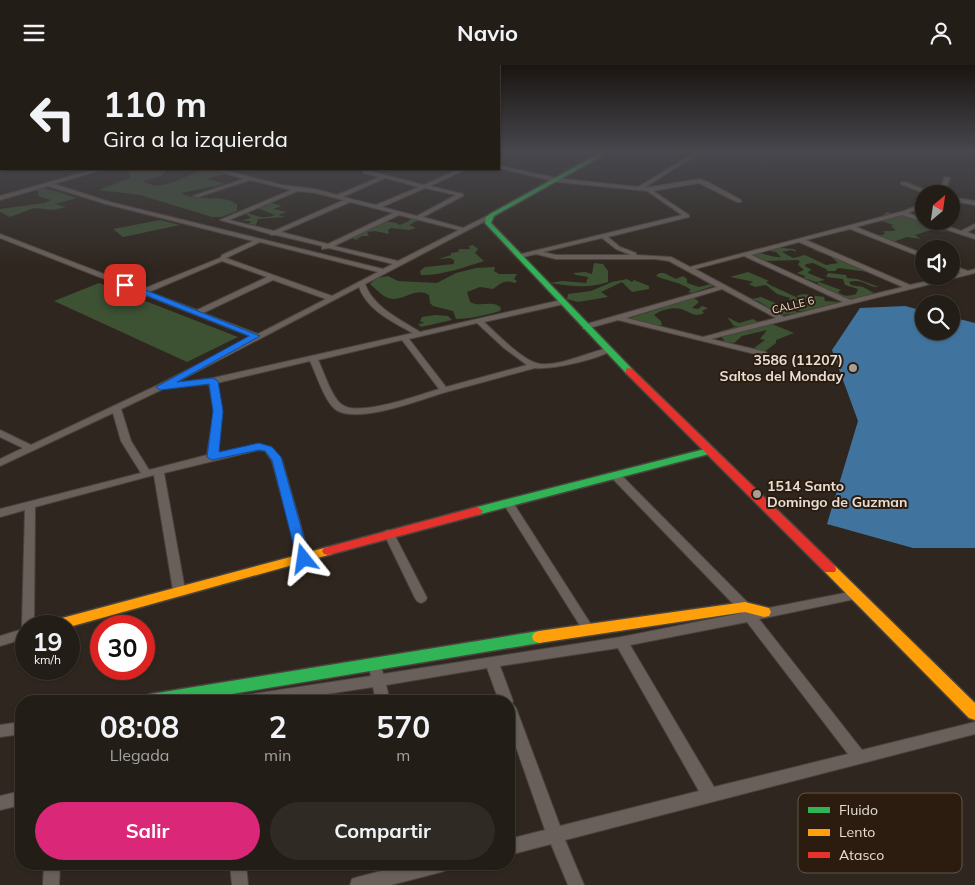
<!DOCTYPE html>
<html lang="es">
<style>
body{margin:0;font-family:Mulish,sans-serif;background:#2f2a24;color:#f1f3f6;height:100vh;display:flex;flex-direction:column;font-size:19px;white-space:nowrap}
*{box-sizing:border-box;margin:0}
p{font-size:16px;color:#a3a2a1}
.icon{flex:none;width:28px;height:28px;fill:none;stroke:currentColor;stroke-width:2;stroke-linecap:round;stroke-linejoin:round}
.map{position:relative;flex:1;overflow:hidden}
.details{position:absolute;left:15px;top:630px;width:500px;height:175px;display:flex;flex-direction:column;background:#231d17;border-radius:20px;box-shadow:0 1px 4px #0004,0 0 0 1px #403b36}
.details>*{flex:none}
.top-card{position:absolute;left:0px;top:0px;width:500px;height:105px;box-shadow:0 1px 4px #0004,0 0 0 1px #403b36;background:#231d17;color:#f1f3f6;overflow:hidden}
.needle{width:32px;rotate:29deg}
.tools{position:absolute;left:915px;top:120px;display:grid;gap:10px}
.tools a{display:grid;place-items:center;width:45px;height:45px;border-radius:50%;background:#231d17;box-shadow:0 1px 4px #0004,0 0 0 1px #403b36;font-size:25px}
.speed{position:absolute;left:15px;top:550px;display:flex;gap:10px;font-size:25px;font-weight:700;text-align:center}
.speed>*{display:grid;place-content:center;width:65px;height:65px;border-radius:50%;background:#231d17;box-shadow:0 1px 4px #0004,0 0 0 1px #403b36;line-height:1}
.speed small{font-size:12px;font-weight:400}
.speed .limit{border:8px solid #d22;background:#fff;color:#111}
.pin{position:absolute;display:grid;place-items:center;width:42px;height:42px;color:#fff;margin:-21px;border-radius:10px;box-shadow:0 2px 8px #0006}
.me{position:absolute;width:55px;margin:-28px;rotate:345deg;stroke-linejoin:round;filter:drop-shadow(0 0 4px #0008)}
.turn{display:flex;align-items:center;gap:18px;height:105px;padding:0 20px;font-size:22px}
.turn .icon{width:65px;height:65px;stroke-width:2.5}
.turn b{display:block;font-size:35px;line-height:42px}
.eta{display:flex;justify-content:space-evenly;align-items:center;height:85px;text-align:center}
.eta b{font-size:30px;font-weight:700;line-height:35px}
.cta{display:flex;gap:10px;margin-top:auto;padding:10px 20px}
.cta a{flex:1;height:58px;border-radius:30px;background:#db2777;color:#fff;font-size:20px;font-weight:700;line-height:58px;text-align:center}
.cta a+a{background:#2f2a24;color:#f1f3f6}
header{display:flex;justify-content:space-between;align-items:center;height:65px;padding:0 20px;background:#231d17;font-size:22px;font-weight:700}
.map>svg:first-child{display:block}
.green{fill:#3d5133}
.water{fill:#40749f}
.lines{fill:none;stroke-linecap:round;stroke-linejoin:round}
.street-casing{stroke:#4b443e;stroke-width:2}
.fast-casing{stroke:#4b443e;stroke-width:3}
.slow-casing{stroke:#4b443e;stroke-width:3}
.jam-casing{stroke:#4b443e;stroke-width:3}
.street{fill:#6a605b;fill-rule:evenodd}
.fast{fill:#30b455;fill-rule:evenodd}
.slow{fill:#ff9f0a;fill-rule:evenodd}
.jam{fill:#e5322d;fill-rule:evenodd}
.route{fill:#1a73e8;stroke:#114b97}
.poi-dot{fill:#a79e95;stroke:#2b1c0f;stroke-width:2}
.labels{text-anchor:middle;stroke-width:4;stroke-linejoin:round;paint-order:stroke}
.far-street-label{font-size:11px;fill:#e8ded5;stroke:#2b1c0f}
.poi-label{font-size:14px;font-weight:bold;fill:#e8ded5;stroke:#2b1c0f;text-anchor:end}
.key{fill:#2b1c0f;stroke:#64564a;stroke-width:1}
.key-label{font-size:14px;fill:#e8ded5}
</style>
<header><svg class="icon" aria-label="menu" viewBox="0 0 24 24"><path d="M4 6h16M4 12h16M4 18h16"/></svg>Navio<svg class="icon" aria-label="person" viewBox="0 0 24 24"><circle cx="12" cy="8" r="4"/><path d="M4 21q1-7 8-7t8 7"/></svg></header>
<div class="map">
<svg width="975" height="820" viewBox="0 0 975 820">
<rect width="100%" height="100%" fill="#2f271f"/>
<path class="green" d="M122,104H168L161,111L143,116C170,134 199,91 225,109L206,114L225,119L181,128C200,138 218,128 237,139V146L221,152H212L140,130L99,125L130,113L129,107Z
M38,123L49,124L77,133L55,139L66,142L54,145L34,143L10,152L0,147V144L44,138L51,135L38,131Z
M269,137L282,141L273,144L287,147L278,150L285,152L258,154L256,160L249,159L251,156H241L251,153L246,149L248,148C258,152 265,154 275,150L257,143L259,141L265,142L266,138Z
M887,147L904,151L947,167L931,165L915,170L921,174L907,172L893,177L878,171L885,169L883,166H894L895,164L891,162L893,160L874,153L885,150L884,149Z
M404,151L419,155L409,160L416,163L409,165L391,163L388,165L389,169L375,166L367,167L369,171H362L356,175L347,171C362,165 384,150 400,160L409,156L410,154Z
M160,155L180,160L123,172L113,164Z
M473,180L478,184L475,188L484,196C466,202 439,211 421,210L420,206L425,202L454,199V195L450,193L438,194L451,190V188L458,187L459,184H470L469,181Z
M772,182L794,184L797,187L791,185L782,187L793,193L805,190L826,200L838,198L830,191L813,185H819L869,207L838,203L835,206H825L828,205L813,198L806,199L805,201L812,205L809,206L808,208L825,215L816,217L804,213L805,211L797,208L804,205L798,200L800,196L797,195L766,196L754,192V187C764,188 771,193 781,192L776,187L770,186L769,184Z
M594,198L603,199L608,206V217C588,224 571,221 550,218L562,216L586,218L588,212L576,210L573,208L585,207L592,209Z
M495,202L494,206L499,209H517L514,214L517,216L515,218C505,214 501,218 493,224L480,222L467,227L470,237C480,243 493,234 501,243L500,246C485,250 471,254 456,254L453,246L433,241L430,238L429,230C414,221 404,238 388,233C382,231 375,223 370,219L377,213L388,211L398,216L437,218L456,208L476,203Z
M748,207L769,216L766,217L770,220L796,232L800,236L789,235L790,233L777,229L766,220L755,222L749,219L753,217L750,216L730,212Z
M659,208H664L676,214L683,211L687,214V218L699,222L711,219L713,221L692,228L688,227L691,225C681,217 667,216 656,211Z
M828,208L846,210L847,213L857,214L879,222C866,223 865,213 849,217L851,220L863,222L874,228L859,233L848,234L824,224L817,218L819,217L841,225L838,227C844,232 849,231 856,229L858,224L845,220L843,214L826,212Z
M627,214L632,217L634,215L649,221V224L632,227L622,217L601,227L608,232L578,237L567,234L568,229L591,226L612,217Z
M99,218L238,272L187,297L54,236Z
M803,229L824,232L825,236L838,237C834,239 804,247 799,246C795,245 793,241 791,238H802V234L796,231Z
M689,232L694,233L699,237L692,243L698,244L702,241L708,243L702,246L704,248C694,253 691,247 681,244C672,242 661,245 654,250L661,256L662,260L654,261L630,253L662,243L656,240L673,239L677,235Z
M761,232L800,248L779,250L760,237L752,234Z
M435,250L448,251L452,255L421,262L418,259L424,258L420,256L422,252Z
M727,252L739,258L753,254L758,257L755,259H772L794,268L776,275V278L764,287L753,286L754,283L765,275L760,274L767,265L742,271L734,278L725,277L718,267L738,261H734Z"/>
<path class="water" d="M905,241L924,246V266H951V252L975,258V483H913L827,459L858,356L832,285L860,243Z"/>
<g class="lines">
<defs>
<path id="street" d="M696,87H701L644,123L699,114L708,117L741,135V137H737L699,118L653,126L689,150V152L608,172L620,182L636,188V190L671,192L690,202L904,146L924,138V142L908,148L924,154V156H933L961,166L975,159V163L967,167L975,170V174L902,150L856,162L924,189V193L850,164L806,175L910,220L951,211V210L961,208L951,204V200L968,206L975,204V208L711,274L766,287L767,289L763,291L618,255L586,264H583V260L717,222L669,196L655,194H556L536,189L519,193L517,192V190L682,150L647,126L557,117L499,103V101L557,113L638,122ZM602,173L616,184L631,190H556L543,187ZM799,177L903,222L850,235L751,190ZM744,191L843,237L784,252L695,204ZM722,224L776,253L703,272L626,253Z
M96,104H104L54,119L110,137L383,204L393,199L329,183L322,184V181L276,170H271L270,169L220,155L291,125L250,115L198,132L193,131L244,114L212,104H219L282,120L315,124L337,130L380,112L363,108L365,105L424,120L460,104H466L430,121L463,129V131L423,152L463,163L487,151H491V153L365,219C374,243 400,254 420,267L561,235H564V239L484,257C496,268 521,294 536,298C554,304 589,287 608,283L612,285C600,294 551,305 535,303C505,311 476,319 446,327C422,334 362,358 338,346C325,339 317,310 310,296L217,318L222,346L217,388L259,379L271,382L282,395L310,493L308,496H300L298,493L272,396L265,386L259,385L164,408L185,525L183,528L179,529L175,528L173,525L154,410L35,442L34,561H26V573L0,581V571L23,564L22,561L25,445L0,452V444L141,408L121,376L113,348L0,401V394L23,383L0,372V365L31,380L158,320L252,272L0,173V169L143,224L220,193L222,190L253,176L106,139L48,121L0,135V131ZM385,113L419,122L376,140L343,132ZM425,123L456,130L417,151L382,142ZM298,126L315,128L344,135L274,166L229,155ZM350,137L393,148L328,179L281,167ZM399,150L459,165L398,196L334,181ZM260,177L378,207L332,231L226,193ZM222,196L267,212L197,245L149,227ZM273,215L326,234L258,269L203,248ZM359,222C367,245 393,257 413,268L213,313L175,318ZM477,258L504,283L527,300L446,322L409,274ZM402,275L439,324C419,330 357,353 341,339C331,331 324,307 318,295ZM209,319L214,346L207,390L149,405L131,376L121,344L163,324Z
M945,112L950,113L944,129H938Z
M901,117H905L935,129H926L901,119Z
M951,132L975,136V140L951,136Z
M616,408L620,409L749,539L753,546L855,526L859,527L861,530L859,533L855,534L759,554L862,685L975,657V669L565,775L584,820H568L551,779L509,790V774L545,765L509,662V636H499L487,603L386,620L390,636H376L373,622L281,636H239L241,632L246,630L371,611L368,601L370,597L375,596L380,597L383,609L621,572L742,548L612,413L611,411L612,409ZM747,557L848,689L714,722L630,580ZM618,583L699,726L560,761L516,643L512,638L513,636L500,601Z
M508,435L512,436L592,561L594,564L592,567L588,569L584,567L503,438Z
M389,465L393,466L394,469L427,533L425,536L421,538L417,536L415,533L384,469L385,466Z
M21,657V669L0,672V660Z
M21,726V740L0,745V731Z
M44,799H60L59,820H43Z
M230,799H246L248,820H232Z
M409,799H449L447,805L441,807L391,820H350L352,814L358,812Z"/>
<path id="fast" d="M602,87H609L494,151L491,158L632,304V308H626L485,158L486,152L490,149Z
M709,383L714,386L713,388L477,450L471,446L477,442Z
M539,566L544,568L546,572L544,576L539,578L189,636H143L146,631L151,629Z"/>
<path id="slow" d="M328,482L332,483L334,486L332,489L69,562L44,561L46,557L51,556Z
M830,499L835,501L975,638V655L969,653L825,507L824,504L825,501Z
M745,537L769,543L771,547L769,551L764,552L745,547L539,578L534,576L532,572L534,568L539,566Z"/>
<path id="jam" d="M629,303L632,304L835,501L836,504L835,507H825L626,308V304Z
M477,442L483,446L481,449L328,490L324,489L322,486L324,483L328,482Z"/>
</defs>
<use href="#street" class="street-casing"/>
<use href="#fast" class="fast-casing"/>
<use href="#slow" class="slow-casing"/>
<use href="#jam" class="jam-casing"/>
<use href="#street" class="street"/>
<use href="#fast" class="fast"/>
<use href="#slow" class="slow"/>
<use href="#jam" class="jam"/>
</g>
<linearGradient id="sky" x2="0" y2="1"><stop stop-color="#1a1511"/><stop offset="0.43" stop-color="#47474d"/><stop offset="1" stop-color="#47474d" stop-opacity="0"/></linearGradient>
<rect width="975" height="202" fill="url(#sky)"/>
<path class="route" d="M122,218H128L260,271L177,317L213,313L218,316L223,346L219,387L259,378L272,382L281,392L310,494L308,497H299L297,494L272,395L265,386L259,385L212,395L207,392L213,346L209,319L160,325L156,322L249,271L122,221Z"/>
<g class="poi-dot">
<circle cx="853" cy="303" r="5"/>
<circle cx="757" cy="429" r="5"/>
</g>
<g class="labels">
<g class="far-street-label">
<text transform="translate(793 240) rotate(-14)" y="4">CALLE 6</text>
</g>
<g class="poi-label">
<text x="843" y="300">3586 (11207)<tspan x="843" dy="16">Saltos del Monday</tspan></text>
<text x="767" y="426" text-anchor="start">1514 Santo<tspan x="767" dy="16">Domingo de Guzman</tspan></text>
</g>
</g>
<rect x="798" y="728" width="164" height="80" rx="8" class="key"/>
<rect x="808" y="742" width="22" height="6" fill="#30b455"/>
<rect x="808" y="764" width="22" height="7" fill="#ff9f0a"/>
<rect x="808" y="787" width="22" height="6" fill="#e5322d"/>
<g class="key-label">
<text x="839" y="750">Fluido</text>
<text x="839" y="772">Lento</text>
<text x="839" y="795">Atasco</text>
</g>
</svg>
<div class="tools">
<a><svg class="needle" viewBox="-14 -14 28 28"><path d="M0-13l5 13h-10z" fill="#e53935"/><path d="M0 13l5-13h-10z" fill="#a3a2a1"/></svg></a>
<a><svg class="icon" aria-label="sound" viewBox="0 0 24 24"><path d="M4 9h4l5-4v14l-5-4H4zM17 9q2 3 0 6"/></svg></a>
<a><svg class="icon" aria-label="search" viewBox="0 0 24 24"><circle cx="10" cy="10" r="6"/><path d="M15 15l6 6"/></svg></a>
</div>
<div class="speed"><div>19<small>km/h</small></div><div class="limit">30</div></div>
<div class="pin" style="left:125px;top:220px;background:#d93025"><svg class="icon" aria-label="arrive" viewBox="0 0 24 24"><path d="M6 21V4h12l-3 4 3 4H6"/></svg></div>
<svg class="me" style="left:304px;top:494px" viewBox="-20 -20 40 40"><path d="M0-17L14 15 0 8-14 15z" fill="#1a73e8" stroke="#fff" stroke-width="4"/></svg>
<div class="top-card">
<div class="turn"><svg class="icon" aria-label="left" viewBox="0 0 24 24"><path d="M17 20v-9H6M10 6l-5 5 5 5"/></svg><div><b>110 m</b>Gira a la izquierda</div></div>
</div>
<section class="details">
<div class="eta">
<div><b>08:08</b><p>Llegada</p></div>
<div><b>2</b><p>min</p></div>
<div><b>570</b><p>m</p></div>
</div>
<div class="cta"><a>Salir</a><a>Compartir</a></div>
</section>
</div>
